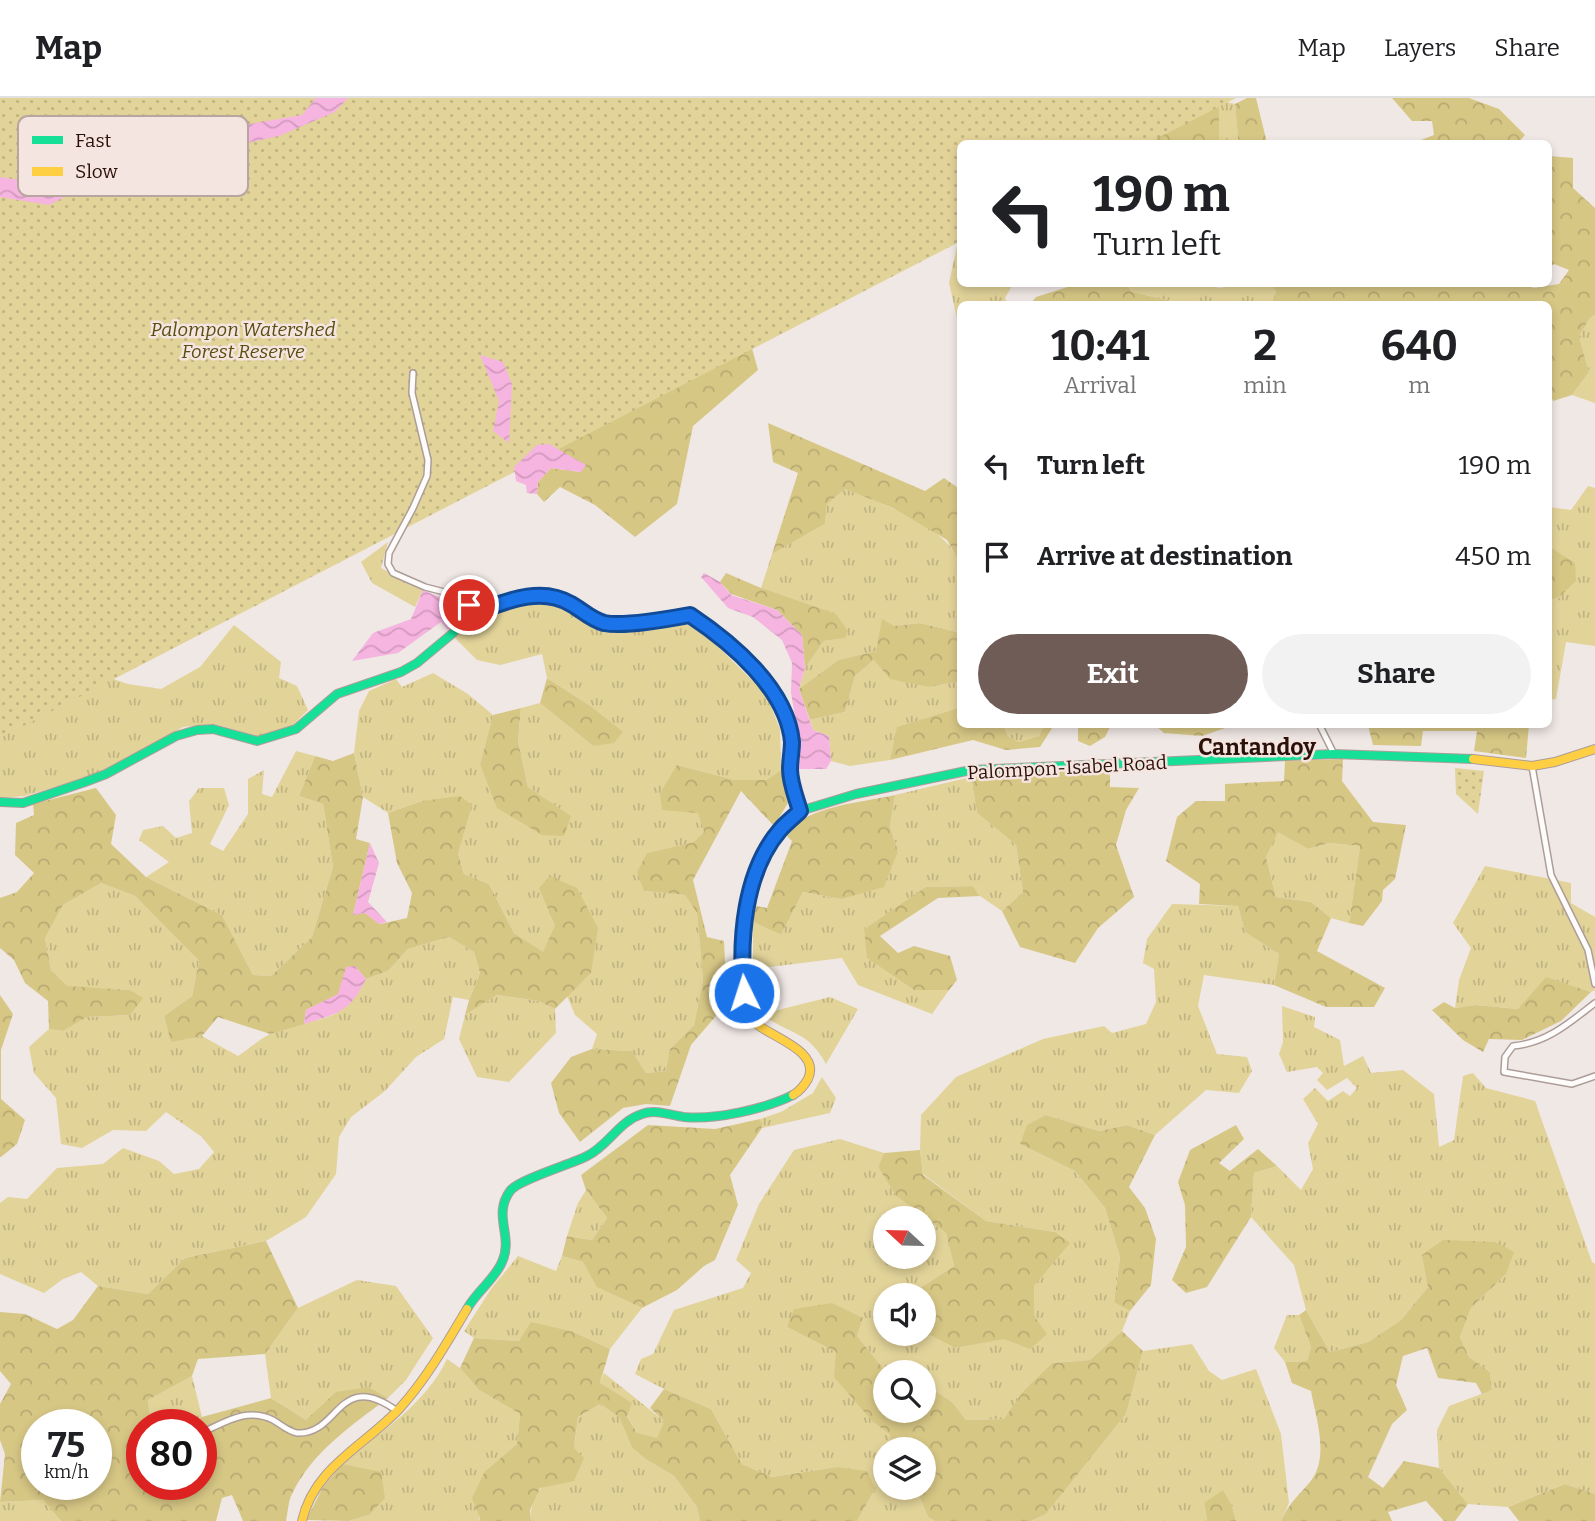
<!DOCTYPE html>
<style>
body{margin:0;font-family:Bitter,serif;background:#f2f2f2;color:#202124;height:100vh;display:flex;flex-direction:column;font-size:26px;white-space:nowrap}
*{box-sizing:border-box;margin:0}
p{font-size:23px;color:#757577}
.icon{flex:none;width:38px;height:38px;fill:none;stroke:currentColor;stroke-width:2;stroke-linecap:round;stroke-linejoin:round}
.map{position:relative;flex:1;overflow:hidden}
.sheet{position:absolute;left:957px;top:203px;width:595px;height:427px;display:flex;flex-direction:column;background:#fff;border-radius:10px;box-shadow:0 4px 10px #0003}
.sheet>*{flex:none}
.banner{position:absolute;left:957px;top:42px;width:595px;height:147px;border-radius:10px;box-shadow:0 4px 10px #0003;background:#fff;color:#202124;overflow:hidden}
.needle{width:46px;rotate:292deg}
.controls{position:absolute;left:873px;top:1108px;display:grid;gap:14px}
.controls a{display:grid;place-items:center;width:63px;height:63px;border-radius:50%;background:#fff;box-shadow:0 4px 10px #0003;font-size:35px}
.speed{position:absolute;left:21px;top:1311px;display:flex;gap:14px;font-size:35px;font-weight:700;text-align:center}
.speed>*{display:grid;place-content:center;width:91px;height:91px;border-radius:50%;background:#fff;box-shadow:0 4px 10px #0003;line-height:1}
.speed small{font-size:18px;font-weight:400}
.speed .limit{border:10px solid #d22;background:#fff;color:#111}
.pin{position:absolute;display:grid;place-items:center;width:60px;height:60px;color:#fff;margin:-30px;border:4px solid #fff;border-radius:50%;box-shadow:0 2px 7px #0007}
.me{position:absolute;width:77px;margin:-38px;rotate:356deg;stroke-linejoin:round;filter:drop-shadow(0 0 5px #0008)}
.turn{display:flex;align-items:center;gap:24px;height:147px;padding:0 21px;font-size:32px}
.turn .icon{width:91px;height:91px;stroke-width:2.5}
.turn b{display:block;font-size:49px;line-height:60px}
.eta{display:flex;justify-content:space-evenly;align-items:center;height:119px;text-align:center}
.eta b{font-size:42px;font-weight:700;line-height:49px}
.primary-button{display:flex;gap:14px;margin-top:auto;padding:14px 21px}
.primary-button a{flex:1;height:80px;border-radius:42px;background:#705c56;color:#fff;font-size:28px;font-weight:700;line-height:80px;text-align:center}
.primary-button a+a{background:#f2f2f2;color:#202124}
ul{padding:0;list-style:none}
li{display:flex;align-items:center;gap:21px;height:91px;padding:0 21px}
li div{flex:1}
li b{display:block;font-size:26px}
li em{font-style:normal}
header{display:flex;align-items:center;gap:42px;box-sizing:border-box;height:98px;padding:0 35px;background:#fff;border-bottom:2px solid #e0e0e0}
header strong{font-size:33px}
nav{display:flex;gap:38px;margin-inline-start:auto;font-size:24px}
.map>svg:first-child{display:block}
.grass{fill:url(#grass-tufts);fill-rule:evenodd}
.forest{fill:url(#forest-crowns);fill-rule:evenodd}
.park{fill:url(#park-dots)}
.water{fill:url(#water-waves)}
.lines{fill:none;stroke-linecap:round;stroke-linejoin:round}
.street-casing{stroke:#ad9d98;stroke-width:8}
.fast-casing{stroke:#ad9d98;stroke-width:10}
.slow-casing{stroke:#ad9d98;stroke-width:10}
.street{stroke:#fdfcfb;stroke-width:5}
.fast{stroke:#16e098;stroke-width:8}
.slow{stroke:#ffcf43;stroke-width:8}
.route-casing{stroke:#114b97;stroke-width:18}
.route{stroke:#1a73e8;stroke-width:12}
.labels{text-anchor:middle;stroke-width:5;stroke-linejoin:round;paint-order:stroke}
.park-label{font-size:19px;font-style:italic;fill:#594e0f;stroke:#f5e5e0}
.street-label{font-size:19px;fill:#2b1109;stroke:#f5e5e0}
.quarter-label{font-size:23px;font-weight:bold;fill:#2b1109;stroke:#f5e5e0}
.key{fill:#f5e5e0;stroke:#b8a5a0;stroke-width:2}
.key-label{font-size:19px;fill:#2b1109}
</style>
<header>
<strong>Map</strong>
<nav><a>Map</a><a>Layers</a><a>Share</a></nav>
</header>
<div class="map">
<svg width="1595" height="1423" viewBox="0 0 1595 1423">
<defs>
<pattern id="grass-tufts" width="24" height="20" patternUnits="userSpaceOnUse" patternTransform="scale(1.75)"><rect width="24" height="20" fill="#e2d399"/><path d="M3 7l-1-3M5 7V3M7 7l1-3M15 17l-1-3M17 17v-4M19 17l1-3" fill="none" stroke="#c2b482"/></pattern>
<pattern id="forest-crowns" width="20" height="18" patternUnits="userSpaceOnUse" patternTransform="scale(1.75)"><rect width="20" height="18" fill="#d7c785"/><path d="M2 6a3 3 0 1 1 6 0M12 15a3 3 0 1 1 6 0" fill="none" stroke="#b9aa72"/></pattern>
<pattern id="park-dots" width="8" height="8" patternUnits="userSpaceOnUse" patternTransform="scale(1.75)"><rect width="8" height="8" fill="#e2d399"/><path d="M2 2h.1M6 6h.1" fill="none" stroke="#c2b482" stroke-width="1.8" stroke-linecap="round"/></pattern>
<pattern id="water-waves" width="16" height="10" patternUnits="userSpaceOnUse" patternTransform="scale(1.75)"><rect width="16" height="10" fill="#f6b4e0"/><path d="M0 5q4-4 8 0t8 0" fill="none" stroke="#d39abf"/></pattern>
</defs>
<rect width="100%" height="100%" fill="#f0e8e5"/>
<path class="grass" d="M1219,2L1235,6L1238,41L1243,45H1219Z
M961,130V186H1013L1005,200L1008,206H961V238L949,185Z
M1126,186H1198L1220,190L1237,186L1243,188L1247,186H1271L1276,194L1271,206H1185L1132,194Z
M1595,217V305L1572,297L1589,274L1579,238L1590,220Z
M1588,388L1595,390V548L1566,544L1556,601L1549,602V502L1559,500L1553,451L1549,453V409L1571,412Z
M845,391C879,404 947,428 960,465C965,478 961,519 961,535L920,525L894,528L876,553L838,562L799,591L805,570L824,543L844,540L761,490L772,456L825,426L827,406Z
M388,444L381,470L423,492L415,509L372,485L361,464Z
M532,502L558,506L594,530L684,525L702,533L766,596L780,631L781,672L766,682H735L677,667L699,715L704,734L695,744L647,755L644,793L685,797L697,815L703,882L694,927L670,951L667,973L646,975L632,953L592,951L597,936L575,917L567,898L591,875L555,827L543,855L514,835L489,786L464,776L458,755L422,703L388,715L363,699L354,655L359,613L369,593L396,581L402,589L433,575L468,596L493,617L480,666L570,718L528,689L518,643L521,610L540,605L593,648L622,634L592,609L547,580L542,556L500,567L477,562L454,539L478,519Z
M234,527L281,564L279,580L297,588L308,612L293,627L260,639L214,626L183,629L101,675L25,698L0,700V582L53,560L128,586L161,591L200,569Z
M874,562L929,589L961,583V609L898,629L890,662L850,668L831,663L829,638L813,632L810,622L845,614L855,578Z
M1003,627H1044L1039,638L1019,644L1008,638Z
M296,653L315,658L299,698L323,706L333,769L312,839L271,878L253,877L222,817L146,779L169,764L139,742L143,732L163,728L176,740L192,735L189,703L199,690H224L229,707L210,746L223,753L248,716V681L264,672L262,696L272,699Z
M971,679L977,715L1016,747L1023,794L1002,813L980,798L973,788L927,789L864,831L868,860L914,892H949L932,916L858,887L842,860L753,871V824L781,837L803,794L841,801L898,753L890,729L895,697Z
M1277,733L1308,751L1329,745L1360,748L1349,825L1331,820L1311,804L1276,799L1266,759Z
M1485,768L1571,785V805L1595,819V892L1591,894L1546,880L1519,911L1476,907L1455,910L1459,882L1471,850L1453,825Z
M101,785L135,798L199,863L192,898L164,918L171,943L202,938L238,958C248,951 259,942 270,936C313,915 339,933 366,881L388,873L408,851L449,839L474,854L480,875L469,902L453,899L444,941L416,959L385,993L351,1019L339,1039L336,1076L306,1119L266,1143L185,1160L148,1196L98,1188L81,1174L63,1181L44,1195L0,1176V1105L8,1099L27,1101L57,1070L103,1066L123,1050L159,1063L174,1076L199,1071L214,1054L202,1039L166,1014L146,1033L113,1032L82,1050L61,1046L56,1000L34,975L29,949L49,931L63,933L87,919L130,917V892L67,889L51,872L45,840L63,807Z
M1172,806L1238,808L1245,834L1279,856L1274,887L1204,877L1198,908L1217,956L1247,959L1252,973L1239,995L1206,992L1155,1037L1127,1027L1099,1033L1046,1017L1020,1046L1075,1073L1105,1110L1120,1159L1114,1203L1130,1213L1122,1233L1090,1262L1052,1265L1024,1292L1005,1321L966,1322L953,1305L924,1285V1274H901L883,1270L857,1238L863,1220L787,1229L836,1254L872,1323L890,1337L892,1351H886V1390H916L928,1419L935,1423H857L875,1391L837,1369L772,1379L742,1366L711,1311L664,1291L635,1276L641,1261L653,1256L674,1212L743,1190L751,1175L736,1162L759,1106L794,1052L840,1041L884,1055L878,1069L896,1098L946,1135L954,1168L909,1197H886V1236L924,1234L955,1250L1004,1240L1034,1218V1188L1055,1134L986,1123L923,1076L920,1052L921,1017L956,979L1043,941L1104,928L1112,935L1146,926L1156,904L1154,871L1143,865L1147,841ZM886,1120H924V1158H886Z
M497,897L538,903L555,911L556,935L509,984L477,979L459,941L465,917Z
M830,899L858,911L826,966C807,931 790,938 762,916Z
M1282,908L1315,919L1314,929L1340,942L1344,968L1363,958L1371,975L1403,972L1434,996L1439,1049L1454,1042L1463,978L1473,975L1486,990L1535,1003L1592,1164L1595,1166V1396L1565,1386L1508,1409L1468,1406L1439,1370L1437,1332L1449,1308L1492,1292L1490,1274L1469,1259L1460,1239L1471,1210L1506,1176L1428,1189L1401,1222L1368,1244L1330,1254L1306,1212L1294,1167L1251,1119L1254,1075L1277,1068L1301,1092L1313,1071L1308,1045L1318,1026L1303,1001L1315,990L1328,1003L1343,993L1350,998L1357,990L1347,980L1327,992L1317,982L1323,975L1317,969L1287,974L1279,956L1283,944Z
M822,979L836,1000L830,1015L762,1030L760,1021L781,1014L813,995Z
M586,1092L607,1120L592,1142L567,1138L578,1105Z
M518,1158L556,1173L562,1158L583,1164L598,1189L642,1210L610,1251L574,1234L519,1243L474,1240L464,1233L491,1191Z
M357,1182L396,1188L433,1240L406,1282L388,1300L369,1289L306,1322L271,1300L265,1256L298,1210Z
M1287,1217H1299L1311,1249L1307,1263L1285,1264L1274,1250Z
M1192,1246L1209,1273L1222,1282L1256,1271L1281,1336L1289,1405L1281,1423H1236L1232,1408L1204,1405L1207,1423H1031L1046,1416L1126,1316L1143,1253Z
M447,1261L460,1270L479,1292L520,1316L517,1346L485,1373L479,1423H349L369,1417L342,1366C379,1335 426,1306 447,1261Z
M604,1275L664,1323L657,1341L637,1335L627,1317L600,1285Z
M192,1278L202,1319L190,1326H151L148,1302Z
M600,1306L619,1319L632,1350L647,1362L674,1378L697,1409L700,1423H531C528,1391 558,1377 572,1352C577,1344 576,1328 578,1319Z
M43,1402L61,1423H0V1404Z"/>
<path class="forest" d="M1247,0H1256L1267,45H1243L1238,41L1235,6Z
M1392,0H1469L1499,11L1525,37L1518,45H1413L1434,37L1432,23H1412Z
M1219,2V45L1114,46Z
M1549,58L1573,60V90L1595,110V217L1590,220L1579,238L1589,274L1572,297L1553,303L1549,294V206H1271L1276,194L1271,186H1531L1529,188L1534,190L1559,186L1569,172L1554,166L1549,170Z
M1077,186H1126L1132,194L1185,206H1030L1036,199Z
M747,232L758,272L693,328L677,406L635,439L595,407L560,389L544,404L537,396L538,384L551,370L580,374L549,346Z
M768,325L925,393L944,380L961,392V466L947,442L893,410L845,391L827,406L825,426L772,456L798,375L773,364Z
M1553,451L1575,465L1576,483L1558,500L1549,502V453Z
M726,475L761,490L836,516L848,533L845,540L824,543L805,570L802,537L777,512L731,496L720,484Z
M882,521L894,528L920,525L961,535V583L929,589L890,581L874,562L855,578L845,614L810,622L799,591L838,562L876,553Z
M547,580L592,609L623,634L614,645L593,648L540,605Z
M961,609V626L1003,627L1008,638L1019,644L1039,638L1044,627H1054L1040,649L1006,652L973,642L890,662L897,629Z
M521,610L518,643L528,689L571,718L564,738L542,737L497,710L480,666L493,617Z
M1078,627V626L1111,627L1105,639L1090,648L1078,643Z
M1155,627H1234L1202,638L1164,635Z
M1368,627H1529L1526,660L1474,653L1477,633H1423L1421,648L1373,647Z
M354,655L363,699L356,741L370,745L353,817L365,815L380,826L407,820L412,795L397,765L388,715L422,703L460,698L472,707L458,755L464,776L489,786L514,835L543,854L555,827L539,790L550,778L577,790L598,830L591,875L555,911L538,903L497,897L465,917L469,902L480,875L474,854L449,839L408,851L388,873L366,881L355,868L339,896L306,912L304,926L270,936L218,919L202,938L171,944L164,918L192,898L199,863L135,798L101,785L63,807L45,840L51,872L67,888L130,892L143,900L130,917L87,919L63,933L49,931L48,903L25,885L14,862L0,850V800L17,794L34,775L15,757L16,725L34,717L33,706L96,690L116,717L111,746L146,779L222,817L253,877L271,878L312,839L333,769L323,706L299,698L315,658L333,663Z
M1343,661L1342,683L1373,724L1406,727L1395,781L1383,792L1382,803L1363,828L1349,825L1360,748L1329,745L1308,751L1278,734L1266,759L1276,799L1311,804L1331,820L1317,853L1385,890L1374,909H1326L1274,887L1279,856L1245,834L1238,808L1199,806L1200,786L1166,763L1177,719L1196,703H1225V686L1284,683L1285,663Z
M677,667L735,682H766L781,672L788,705L774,728L741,693L693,782L707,839L724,843L727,905L691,947L670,1008L646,1006L623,1010L580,1044L559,1015L551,985L571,959L592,951L632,953L646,975L666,973L670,951L694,927L703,882L697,815L685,797L644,793L637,774L647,755L694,744L704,734L698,715L662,712L660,695Z
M1110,672V689L1139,690L1126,712L1116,747L1134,799L1098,830L1075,865L1020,849L1002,813L1023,794L1016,747L977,715L971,679L1005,674Z
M895,697L890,729L898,753L884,789L841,801L803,794L781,837L753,824L756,808L767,810L792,743L785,736C809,707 860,705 895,697Z
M973,788L980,798L938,800L880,838L898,855L914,848L950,858L957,882L949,892H914L867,860L864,831L926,789Z
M1546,879L1591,894L1561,923L1522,942L1489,941L1483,954L1463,942L1432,912L1444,904L1455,910L1476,907L1518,911Z
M0,897L13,916L1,952V1001L25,1022L17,1046L1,1059H0Z
M1046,1017L1099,1033L1127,1027L1155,1037L1129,1089L1145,1110L1156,1141L1151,1187L1130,1213L1114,1204L1120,1159L1105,1110L1075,1073L1020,1046L1027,1027Z
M760,1021L762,1030L730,1077L738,1107L715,1162L704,1168L677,1192L642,1210L597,1189L583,1164L562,1158L567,1138L592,1142L607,1120L586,1092L581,1077L648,1027L715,1031Z
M1236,1027L1244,1041L1219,1065L1230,1073L1258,1051L1277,1068L1254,1075L1251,1119L1207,1189L1186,1195L1172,1182L1186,1149L1185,1107L1178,1084L1190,1052Z
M920,1052L923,1077L986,1123L1055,1134L1070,1145L1034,1188V1218L1047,1236L1030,1251L1004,1241L955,1250L924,1234V1197H909L954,1168L946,1135L896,1098L878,1069L884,1055Z
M1443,1142L1495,1144L1514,1154L1506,1176L1471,1210L1460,1239L1469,1259L1490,1274L1492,1292L1482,1296L1476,1285L1438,1280L1427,1250L1403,1258L1396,1287L1407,1312L1392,1326L1368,1379L1383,1390L1404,1363L1439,1370L1468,1406L1455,1423H1444L1426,1403L1388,1414L1392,1423H1281C1289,1405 1298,1398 1310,1384C1330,1360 1316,1320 1311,1293L1292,1285L1285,1264L1307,1263L1311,1249L1299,1217L1306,1212L1330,1254L1368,1244L1401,1222L1428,1189L1422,1157Z
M266,1143L298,1210L265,1256L198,1261L192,1278L148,1302L151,1326H142V1386H201V1326H190L202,1319L271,1300L306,1322L336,1294L369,1289L388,1300C352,1327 312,1354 292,1396C288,1404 288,1414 286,1423H243L232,1397L222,1400L216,1423H61L43,1402L0,1404L5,1356L0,1342V1306L11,1286L0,1273V1214L25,1216L57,1231L73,1222L98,1188L148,1196L185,1160ZM37,1326H96V1386H37Z
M832,1205L863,1220L857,1238L883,1270L901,1274H886V1312H924V1285L953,1305L966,1322L1004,1321L1024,1292L1052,1265L1090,1262L1122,1233L1143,1253L1126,1316L1046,1416L1031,1423H935L928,1419L916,1390H924V1351H892L890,1337L872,1323L834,1279L836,1254L787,1229L794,1211Z
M531,1224L574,1234L610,1251L600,1285L632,1305L627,1318L637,1335L657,1340L664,1323L650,1310L664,1291L711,1311L742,1366L772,1379L837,1369L867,1373L875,1391L857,1423H700L697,1409L674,1378L647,1362L632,1350L619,1319L600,1306L578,1319L574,1350L584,1360L574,1383L540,1390L530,1412L531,1423H479L480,1420L472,1400L485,1373L517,1346L520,1316L479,1292L460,1270L474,1240L519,1243Z
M342,1366L381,1374L385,1400L369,1417L349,1423L306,1422L323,1389Z
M1565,1386L1595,1396V1423H1519L1508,1409Z
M1223,1392L1232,1408L1236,1423H1207L1204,1405Z"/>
<path class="park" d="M0,0H1236L1148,45L961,46V143L0,640Z
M1455,670L1484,673L1478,716L1456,696Z"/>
<path class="water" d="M316,0H348L335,14L279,38L187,58L148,55L122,35L109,37L101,46L95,68L76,93L49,107L0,99V79L50,87L68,81L103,17H116L145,37L164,44H195L232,29L302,17Z
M480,257L503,264L512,286L509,345L493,333L499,303Z
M549,346L586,367L581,374L551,370L538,384L537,396L527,395L526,387L516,383L514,369L537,347Z
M704,475L720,484L731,497L777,512L802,537L805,570L799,591L813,632L829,638L831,663L826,671H797L798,636L791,595L792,565L782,542L753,519L728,510L701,479Z
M423,492L460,508L467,514L448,532L441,524L398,555L352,563L373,535L411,521Z
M370,745L379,765L368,804L387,824L379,826L365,815L353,817Z
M355,868L366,881C349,915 339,915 304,926L306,912L338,896L346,869Z"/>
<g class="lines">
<defs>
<path id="street" d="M413,275L412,295L428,362L427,378L413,410L389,455L388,466L393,475L425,489L456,497L477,514
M1319,626L1334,656
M1532,668L1551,777L1588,852L1595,886
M1595,905C1569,925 1547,945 1513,948L1505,959L1504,974L1572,986L1595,978
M201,1335C226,1324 246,1309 273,1322C280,1326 289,1334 297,1335C339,1338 338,1270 397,1313
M161,1388L169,1386"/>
<path id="fast" d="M0,704L23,705L85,684L106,676L176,638L197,632L213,631L257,643L296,631L337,596L401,574L417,565L453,535L465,521L477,514L533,497L556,499L573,507L584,517L605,525L661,522L690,517C731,546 768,577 788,624
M752,790L763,758L781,731L800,713L856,696L971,672L1334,656L1473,661
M467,1211C476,1194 495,1181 502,1164C514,1138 492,1118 510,1093C517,1082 572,1066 587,1058C608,1048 619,1023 642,1016C655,1011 670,1017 684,1019C716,1022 765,1011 793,997"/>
<path id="slow" d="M788,624L792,644L790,676L800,713
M1473,661L1532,668L1555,664L1595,651
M752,790L741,842L749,920C765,938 822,951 808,981C804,988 800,993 793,997
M302,1423C314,1369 366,1347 400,1310C427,1280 446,1246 467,1211"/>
</defs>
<use href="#street" class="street-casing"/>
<use href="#fast" class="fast-casing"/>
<use href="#slow" class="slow-casing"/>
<use href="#street" class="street"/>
<use href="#fast" class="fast"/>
<use href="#slow" class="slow"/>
</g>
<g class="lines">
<defs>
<path id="route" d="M469,507L477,514C507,503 541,488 571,506C582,512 590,521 604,525C625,529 668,521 690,517C732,545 787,591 792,644C792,653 790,662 790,671C790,685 796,699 800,713C794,719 786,725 780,732C744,774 739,842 744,895"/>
</defs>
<use href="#route" class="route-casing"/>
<use href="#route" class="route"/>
</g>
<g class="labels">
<g class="park-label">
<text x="243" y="238">Palompon Watershed<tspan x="243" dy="22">Forest Reserve</tspan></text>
</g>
<g class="street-label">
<text transform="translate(1067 669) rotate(-3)" y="7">Palompon-Isabel Road</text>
</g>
<g class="quarter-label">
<text x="1257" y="657">Cantandoy</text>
</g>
</g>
<rect x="18" y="18" width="230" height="80" rx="10" class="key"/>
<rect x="32" y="38" width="31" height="8" fill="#16e098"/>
<rect x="32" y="69" width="31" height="9" fill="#ffcf43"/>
<g class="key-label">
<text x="75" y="49">Fast</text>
<text x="75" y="80">Slow</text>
</g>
</svg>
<div class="controls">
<a><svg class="needle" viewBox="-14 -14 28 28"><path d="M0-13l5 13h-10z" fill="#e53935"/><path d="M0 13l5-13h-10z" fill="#757577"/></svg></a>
<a><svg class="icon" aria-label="sound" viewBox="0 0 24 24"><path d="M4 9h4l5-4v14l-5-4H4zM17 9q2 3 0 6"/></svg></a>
<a><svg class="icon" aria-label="search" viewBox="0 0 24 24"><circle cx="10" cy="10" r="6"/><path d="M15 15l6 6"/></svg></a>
<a><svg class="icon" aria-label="layers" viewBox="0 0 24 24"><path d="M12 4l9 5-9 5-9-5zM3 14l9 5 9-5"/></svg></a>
</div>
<div class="speed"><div>75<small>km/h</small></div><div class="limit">80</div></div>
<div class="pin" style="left:469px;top:507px;background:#d93025"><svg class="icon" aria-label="arrive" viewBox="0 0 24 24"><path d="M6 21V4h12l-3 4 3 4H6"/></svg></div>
<svg class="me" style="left:744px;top:895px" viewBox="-20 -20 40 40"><circle r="17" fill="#1a73e8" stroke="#fff" stroke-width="3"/><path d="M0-11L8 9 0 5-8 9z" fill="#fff"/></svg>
<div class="banner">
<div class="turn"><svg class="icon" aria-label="left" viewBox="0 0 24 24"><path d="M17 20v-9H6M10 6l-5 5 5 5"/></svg><div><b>190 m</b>Turn left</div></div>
</div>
<section class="sheet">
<div class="eta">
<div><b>10:41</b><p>Arrival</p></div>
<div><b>2</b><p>min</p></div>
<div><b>640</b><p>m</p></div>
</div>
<ul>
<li><svg class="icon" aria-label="left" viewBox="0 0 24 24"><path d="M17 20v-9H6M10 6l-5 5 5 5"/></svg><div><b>Turn left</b></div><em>190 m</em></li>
<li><svg class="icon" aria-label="arrive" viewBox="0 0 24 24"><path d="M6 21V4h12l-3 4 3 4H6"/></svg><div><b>Arrive at destination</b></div><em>450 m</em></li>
</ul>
<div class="primary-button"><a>Exit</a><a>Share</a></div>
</section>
</div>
